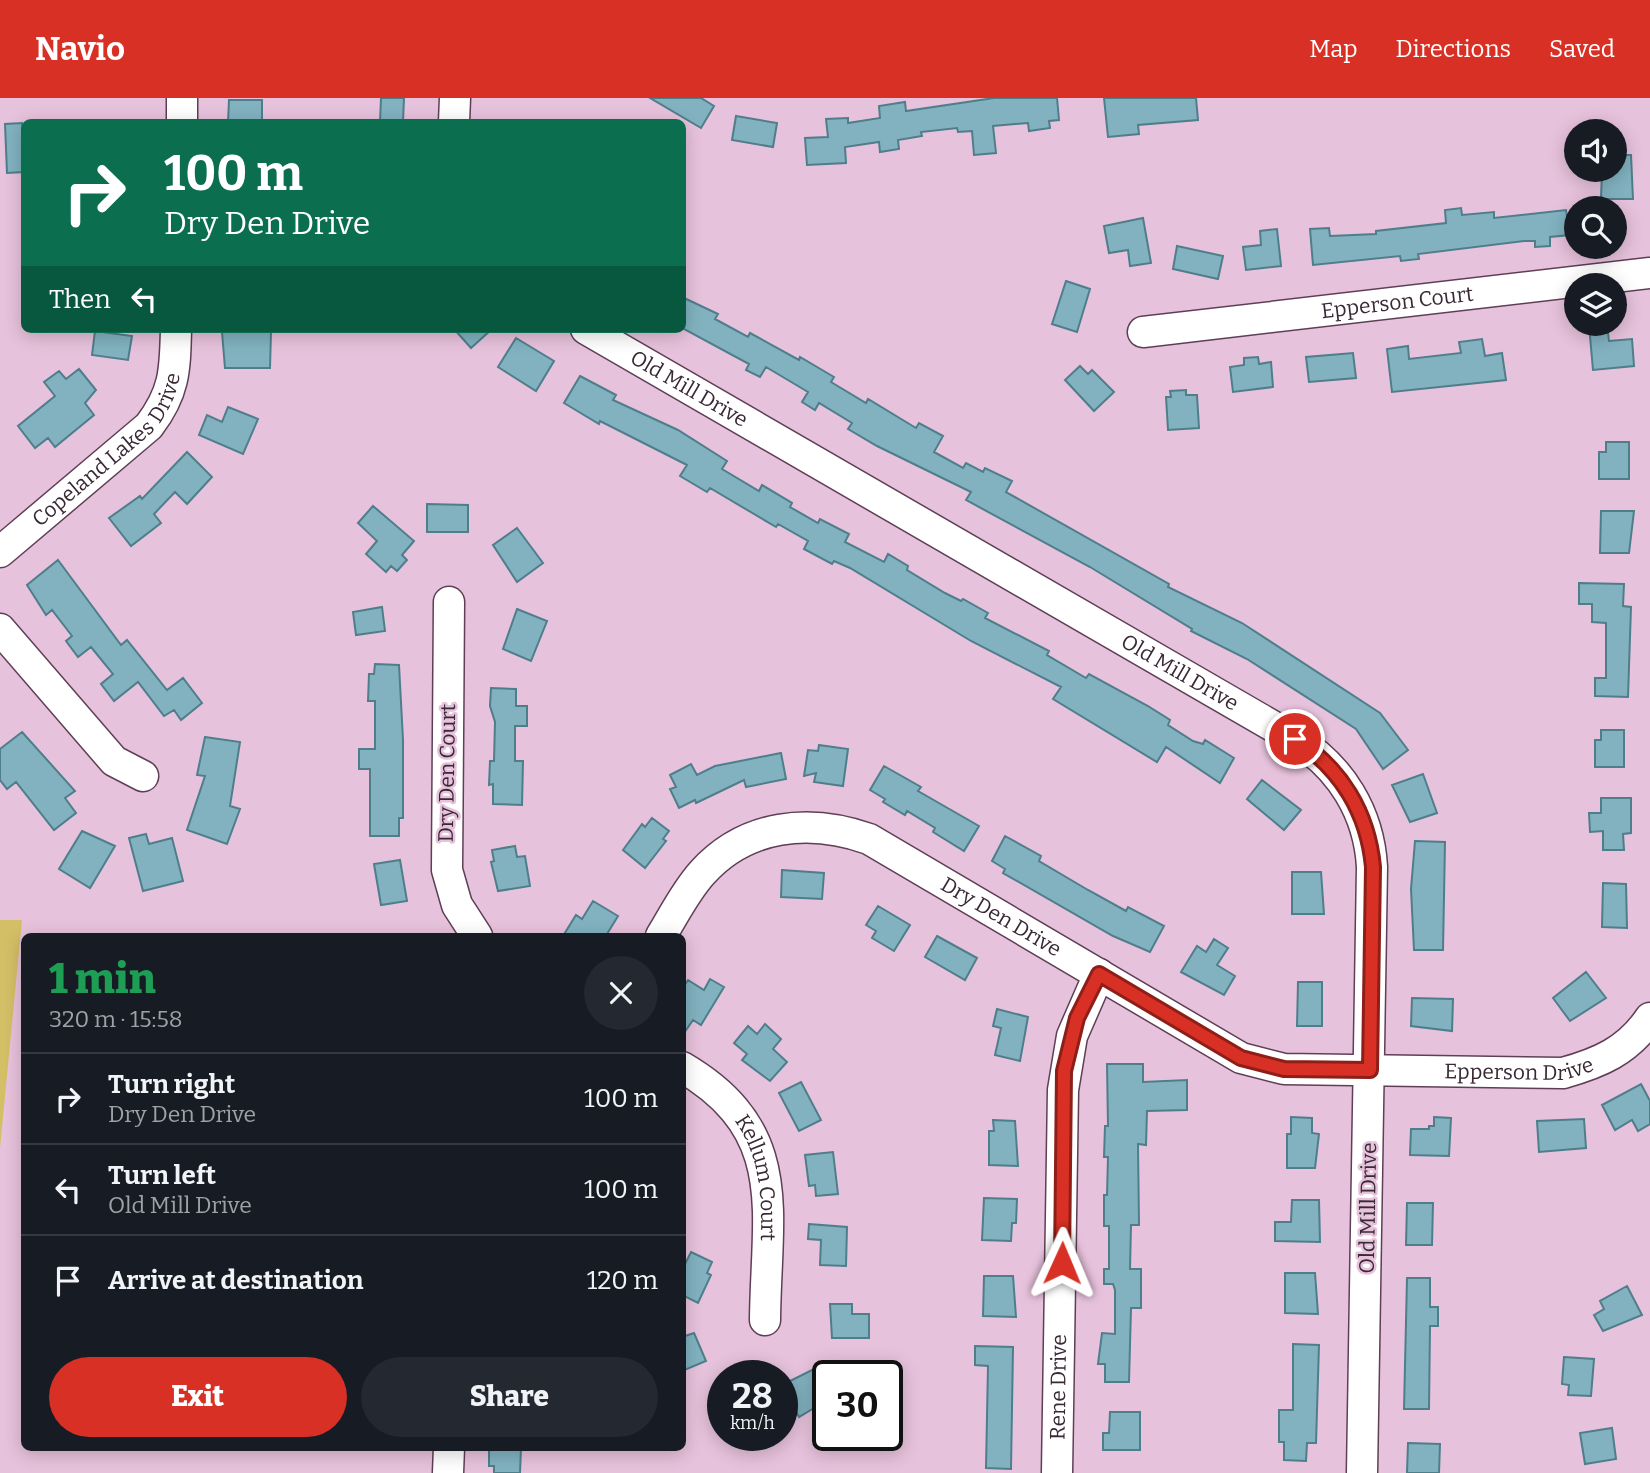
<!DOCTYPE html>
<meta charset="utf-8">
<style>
body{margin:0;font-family:Bitter,serif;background:#242831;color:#f1f3f6;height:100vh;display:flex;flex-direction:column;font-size:26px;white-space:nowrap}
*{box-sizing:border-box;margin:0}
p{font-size:23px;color:#9ea1a6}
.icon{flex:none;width:38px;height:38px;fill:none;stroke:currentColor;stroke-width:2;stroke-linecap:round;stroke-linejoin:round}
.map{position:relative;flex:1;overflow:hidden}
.panel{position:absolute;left:21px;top:835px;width:665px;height:518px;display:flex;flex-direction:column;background:#171b24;border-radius:10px;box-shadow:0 4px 18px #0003}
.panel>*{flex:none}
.guide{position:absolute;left:21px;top:21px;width:665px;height:214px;border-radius:10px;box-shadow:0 4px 18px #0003;background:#0b6e4f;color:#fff;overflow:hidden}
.fabs{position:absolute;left:1564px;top:21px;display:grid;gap:14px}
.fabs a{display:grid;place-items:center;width:63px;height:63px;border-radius:50%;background:#171b24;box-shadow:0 4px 18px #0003;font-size:35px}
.speed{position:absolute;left:707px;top:1262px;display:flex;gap:14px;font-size:35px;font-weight:700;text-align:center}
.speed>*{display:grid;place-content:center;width:91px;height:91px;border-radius:50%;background:#171b24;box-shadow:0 4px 18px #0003;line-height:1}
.speed small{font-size:18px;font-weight:400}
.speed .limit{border:4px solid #111;border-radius:10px;background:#fff;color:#111}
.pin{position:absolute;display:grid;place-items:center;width:60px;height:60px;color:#fff;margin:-30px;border:4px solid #fff;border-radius:50%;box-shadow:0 2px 7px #0007}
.me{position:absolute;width:77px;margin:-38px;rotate:1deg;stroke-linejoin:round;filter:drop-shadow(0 0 5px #0008)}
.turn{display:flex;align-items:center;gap:24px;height:147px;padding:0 28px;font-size:32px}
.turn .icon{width:91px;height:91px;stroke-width:2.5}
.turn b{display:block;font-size:49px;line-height:60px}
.then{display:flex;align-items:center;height:66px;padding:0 28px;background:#0003;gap:14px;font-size:26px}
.round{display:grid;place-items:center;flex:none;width:74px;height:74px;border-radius:37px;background:#242831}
.headline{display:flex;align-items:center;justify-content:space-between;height:119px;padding:0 28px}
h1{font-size:42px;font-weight:800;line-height:52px;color:#1e9e55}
.button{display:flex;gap:14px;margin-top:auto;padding:14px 28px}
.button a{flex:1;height:80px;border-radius:42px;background:#d93025;color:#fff;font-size:28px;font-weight:800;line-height:80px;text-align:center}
.button a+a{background:#242831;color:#f1f3f6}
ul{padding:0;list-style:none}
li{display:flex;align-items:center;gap:21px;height:91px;padding:0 28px;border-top:2px solid #363941}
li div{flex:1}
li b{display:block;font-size:26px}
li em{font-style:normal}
header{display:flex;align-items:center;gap:42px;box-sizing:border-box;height:98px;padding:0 35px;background:#d93025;color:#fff}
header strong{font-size:33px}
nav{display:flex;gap:38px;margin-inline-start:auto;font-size:24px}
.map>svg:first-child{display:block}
.green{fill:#d3bf66}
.building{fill:#82b2c0;stroke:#4f7e8b;stroke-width:2}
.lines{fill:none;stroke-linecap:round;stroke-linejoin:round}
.minor-casing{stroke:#5e3f55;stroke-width:33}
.minor{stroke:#fff;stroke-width:30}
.route-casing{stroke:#8d1f18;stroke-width:18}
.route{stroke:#d93025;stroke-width:12}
.labels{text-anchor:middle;stroke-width:5;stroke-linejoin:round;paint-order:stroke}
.street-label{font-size:21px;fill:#382934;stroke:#e7c2dc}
</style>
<header>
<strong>Navio</strong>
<nav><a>Map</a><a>Directions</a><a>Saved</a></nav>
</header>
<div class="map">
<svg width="1650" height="1375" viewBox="0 0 1650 1375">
<rect width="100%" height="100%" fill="#e7c2dc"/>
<path class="green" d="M0,822H22L0,1050Z"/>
<path class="building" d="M381,0H404L403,24H380Z
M650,0H701L714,8L701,30Z
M994,0H1057L1059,22L1049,23L1050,30L1029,33L1028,25L993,28L996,55L974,57L972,33L958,34L957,30L921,34L922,38L898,42L899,51L880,54L879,44L845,49L846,65L807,67L805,40L828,39L826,21L848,20V25L880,20L879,8L905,4L906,13Z
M1104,0H1196L1198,22L1138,27L1139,36L1108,39Z
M229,2H262V24H228Z
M736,18L777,25L773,49L732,42Z
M22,25L24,74L7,75L5,26Z
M1615,57H1631L1633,101H1601L1602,72H1615Z
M1461,110L1462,117L1494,114V120L1566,112L1570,137L1550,139V148L1535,149V143H1524L1418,156L1419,161L1401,163L1400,158L1313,167L1310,131L1329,130L1330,138L1376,136V133L1446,125L1445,112Z
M1143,120L1151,165L1130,168L1128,152L1109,155L1104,128Z
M1277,131L1281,168L1246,172L1243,149L1261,147L1260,133Z
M1177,148L1223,158L1218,181L1173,171Z
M1066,183L1090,191L1077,234L1052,226Z
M682,199L718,216L715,221L748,239L750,235L799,262L800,259L834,279L831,284L866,305L868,301L916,330L919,325L943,338L934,354L963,370L966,365L983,374L985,370L1012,383L1006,394L1169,486L1168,489L1242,525L1380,615L1408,652L1383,671L1356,631L1247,561L1191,533L1192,531L1090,469L966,402L971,394L877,348L848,331L852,325L819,305L815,312L802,304L808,294L766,269L760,279L746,272L749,266L682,230Z
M1607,226L1609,243L1632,241L1634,268L1593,272L1589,227Z
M454,231H492L471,250Z
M95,233L132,238L128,262L92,257Z
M222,234H271L270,270H225Z
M516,240L554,263L536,293L498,269Z
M1482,241L1485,258L1502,255L1506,282L1392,294L1387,251L1408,248L1409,261L1461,255L1459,244Z
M1353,255L1356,280L1309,284L1306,259Z
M1258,259L1259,266L1271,264L1273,289L1233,294L1230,269L1244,267V260Z
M1080,268L1088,276L1092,272L1114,294L1094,313L1065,282Z
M79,271L96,292L85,305L94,317L55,349L48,340L35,350L18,328L55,298L44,284L59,273L66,281Z
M580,278L616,297L613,302L678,332L727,363L722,371L759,393L762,387L792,405L790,409L818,425L820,421L849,436L845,444L884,464L888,456L908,468L907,472L945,495L961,503L963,501L988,515L985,520L1049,553L1047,557L1086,580L1089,576L1148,608L1170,622L1168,627L1193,643L1203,646L1205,642L1234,660L1220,685L1166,649L1157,664L1053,601L1061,589L971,543L850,470L834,463L832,466L804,451L808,443L778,426L776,429L710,390L707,394L680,378L687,367L600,323L599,326L564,305Z
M1186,292V297H1197L1199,330L1168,332L1166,299H1171L1170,293Z
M228,309L258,321L243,356L199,337L207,317L222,324Z
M1606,344H1629V381H1599V354H1606Z
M187,354L212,379L187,406L175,394L154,416L161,425L131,448L109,420L140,398L142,401Z
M427,406L468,407V434H427Z
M373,408L414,443L402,457L407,462L397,473L391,468L386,474L366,456L377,443L358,425Z
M1601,413H1634L1629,455H1600Z
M517,430L543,465L517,484L493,447Z
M58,462L121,547L127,542L167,592L183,580L202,605L181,622L174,612L164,618L138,584L114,603L101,586L113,576L91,549L78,559L66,543L72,538L52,512L46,517L27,487Z
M1579,485L1624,486L1623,508L1631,509L1628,599L1595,598V580H1606V525L1592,524V506H1579Z
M382,509L385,533L356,537L353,514Z
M517,511L547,523L531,563L503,551Z
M375,566L399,567L403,642V720H399V738H370V671H359V651H375V603H368L369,576H374Z
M491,590L516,591V608H527V628H515V663H523L522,707L493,706V686L489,687L490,663H494L495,624L490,608Z
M1601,632H1624V669H1595V642H1601Z
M22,634L75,693L65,700L76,715L54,732L16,684L7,691L0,682V651Z
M205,639L240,644L230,708L240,711L227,746L187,732L205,678L197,677Z
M819,647L848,651L843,688L814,684L816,675L804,678L808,652L818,653Z
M781,655L786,681L746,689L744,682L696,705L695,702L679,710L670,691L676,689L670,677L691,666L697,677L715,668Z
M884,668L921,689L918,693L979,728L964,753L933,734L935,730L907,713L905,717L883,704L885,701L870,692Z
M1423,676L1437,715L1410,724L1392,687Z
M1262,682L1301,712L1284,732L1247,701Z
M1601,700H1631V735L1623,736L1624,752H1603V733L1590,734L1589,715H1601Z
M652,720L669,733L663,741L666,743L645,770L623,752L642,726L645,729Z
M82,733L115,748L90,790L59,771Z
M146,736L149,746L172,740L183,783L143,793L129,740Z
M1005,738L1041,758L1039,763L1088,792L1126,813L1128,809L1164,828L1150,854L1113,838L1003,775L1005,771L992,763Z
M1415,743L1445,744L1443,852H1414L1411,791Z
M515,748L517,759L525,758L530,788L498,793L491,764L494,763L492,752Z
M400,762L407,803L381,807L374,766Z
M782,772L824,775L822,801L781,799Z
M1292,774H1321L1324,816H1292Z
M1603,785L1626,786L1627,830L1602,829Z
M593,803L618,818L607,836L611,838H563L576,817L582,821Z
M878,808L910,827L894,853L872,840L876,833L866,827Z
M937,838L977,860L965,882L925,859Z
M1214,841L1228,850L1217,867L1235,878L1224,897L1181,874L1197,848L1206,854Z
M1586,874L1606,900L1570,923L1553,900Z
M710,881L724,889L701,927L693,922L682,938V891L688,882L704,892Z
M1298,884H1322V928H1297Z
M1412,900L1453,901L1452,933L1411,928Z
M997,911L1028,919L1020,963L995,957L1001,930L993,928Z
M765,926L781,941L773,951L787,964L770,983L742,962L747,956L734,945L748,928L757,936Z
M1107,966H1143V984L1187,982V1012L1147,1013L1146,1047L1138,1046L1139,1127H1131L1130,1171H1141V1210H1131L1129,1284H1105V1266H1098L1102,1235L1115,1236V1192L1113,1186H1104V1171H1109V1128H1104V1097H1107L1108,1059H1104L1105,1028H1108Z
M801,984L821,1022L799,1033L779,995Z
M1641,986L1650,1003V1026L1638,1033L1632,1022L1615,1032L1602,1007Z
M1291,1019L1312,1020V1035L1319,1036L1315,1070H1287V1036H1291Z
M1434,1019L1451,1020L1449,1058L1410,1057L1411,1031H1429V1028H1434Z
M1584,1021L1586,1050L1539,1054L1537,1023Z
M993,1022L1015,1023L1018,1068L989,1067V1033H994Z
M833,1054L838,1096L816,1098L815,1087L809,1088L805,1057Z
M984,1100L1017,1101L1016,1125H1012L1011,1143L982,1142Z
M1292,1102H1319L1320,1144L1275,1143V1124H1291Z
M1407,1105H1433L1432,1147H1406Z
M809,1126L847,1129L846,1168L820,1167L821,1142L808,1141Z
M691,1154L712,1164L707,1175L711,1177L698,1205L682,1197V1172Z
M1285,1175H1315L1318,1216L1285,1215Z
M984,1178H1013L1016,1219L983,1218Z
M1407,1180H1430V1209H1438V1228H1430L1429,1311H1404Z
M1627,1188L1642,1217L1603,1233L1594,1217L1604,1211L1600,1203Z
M830,1206H852V1216H869V1240H832Z
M694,1235L706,1263L682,1273V1239Z
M1293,1246L1319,1247L1316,1345H1307L1306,1363L1284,1362V1344H1279V1312H1293Z
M975,1248L1013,1249L1011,1371L986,1370L988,1268L975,1267Z
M1564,1259L1594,1261L1591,1298L1568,1297L1569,1287L1562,1286Z
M816,1270L828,1289L819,1295L824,1304L799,1319L782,1287Z
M1110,1314H1140V1352H1103V1335H1109Z
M1612,1330L1616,1361L1585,1366L1580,1335Z
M1408,1345L1440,1346L1439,1375H1407Z
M489,1349H521L520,1375H494V1368H489Z"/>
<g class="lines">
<defs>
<g id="minor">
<path d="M182,24V0"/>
<path d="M454,24L455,0"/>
<path id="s1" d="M586,231L1295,641C1341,669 1369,715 1372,769L1362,1375"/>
<path id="s2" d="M1143,234L1650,175"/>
<path id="s3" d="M0,454L149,328C175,294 175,272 176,231"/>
<path d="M449,504L447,772L457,807L477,838"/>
<path d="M0,531L114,663L143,678"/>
<path id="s4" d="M661,838C674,817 685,794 702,775C746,726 810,720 869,741L1241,960L1284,971L1563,975C1599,965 1628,953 1650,920"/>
<path id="s5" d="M682,969C791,1033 766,1113 765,1222"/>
<path d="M448,1375L449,1349"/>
<path id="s6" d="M1057,1375L1063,992L1072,938L1099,876"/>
</g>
</defs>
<use href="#minor" class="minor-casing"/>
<use href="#minor" class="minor"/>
</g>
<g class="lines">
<defs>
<path id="route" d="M1062,1165L1064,973L1077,920L1099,876L1241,960L1284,971L1370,972L1373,769C1368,715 1341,670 1295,641"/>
</defs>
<use href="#route" class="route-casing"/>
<use href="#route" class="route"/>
</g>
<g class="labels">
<g class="street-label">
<text dy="7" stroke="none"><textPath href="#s2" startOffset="256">Epperson Court</textPath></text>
<text dy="7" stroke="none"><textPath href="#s1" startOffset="119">Old Mill Drive</textPath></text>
<text dy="7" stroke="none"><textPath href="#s3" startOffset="150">Copeland Lakes Drive</textPath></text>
<text dy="7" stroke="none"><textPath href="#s1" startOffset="686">Old Mill Drive</textPath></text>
<text transform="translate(447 675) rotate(-89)" y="7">Dry Den Court</text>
<text dy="7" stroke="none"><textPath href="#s4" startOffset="410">Dry Den Drive</textPath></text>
<text dy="7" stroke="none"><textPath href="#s4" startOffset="968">Epperson Drive</textPath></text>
<text dy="7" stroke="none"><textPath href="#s5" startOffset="142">Kellum Court</textPath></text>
<text transform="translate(1368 1110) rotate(-89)" y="7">Old Mill Drive</text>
<text dy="7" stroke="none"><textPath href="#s6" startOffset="86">Rene Drive</textPath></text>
</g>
</g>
</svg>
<div class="fabs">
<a><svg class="icon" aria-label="sound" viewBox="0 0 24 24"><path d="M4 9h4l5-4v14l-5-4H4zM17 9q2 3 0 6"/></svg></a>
<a><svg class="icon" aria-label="search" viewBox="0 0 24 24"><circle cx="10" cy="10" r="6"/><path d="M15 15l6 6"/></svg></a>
<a><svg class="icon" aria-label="layers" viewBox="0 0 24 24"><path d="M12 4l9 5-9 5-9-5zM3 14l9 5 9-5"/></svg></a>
</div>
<div class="speed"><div>28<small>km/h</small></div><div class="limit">30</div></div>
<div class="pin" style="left:1295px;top:641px;background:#d93025"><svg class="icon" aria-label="arrive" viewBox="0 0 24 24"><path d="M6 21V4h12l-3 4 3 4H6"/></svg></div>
<svg class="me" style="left:1062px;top:1165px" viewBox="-20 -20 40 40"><path d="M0-17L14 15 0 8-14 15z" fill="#d93025" stroke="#fff" stroke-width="4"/></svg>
<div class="guide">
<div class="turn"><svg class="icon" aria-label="right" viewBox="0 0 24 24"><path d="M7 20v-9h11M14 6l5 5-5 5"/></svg><div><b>100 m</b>Dry Den Drive</div></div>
<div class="then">Then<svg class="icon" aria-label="left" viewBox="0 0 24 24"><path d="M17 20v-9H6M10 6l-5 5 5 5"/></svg></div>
</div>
<section class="panel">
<div class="headline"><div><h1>1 min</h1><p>320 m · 15:58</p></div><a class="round"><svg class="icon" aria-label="close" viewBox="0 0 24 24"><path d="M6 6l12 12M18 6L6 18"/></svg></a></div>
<ul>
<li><svg class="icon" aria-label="right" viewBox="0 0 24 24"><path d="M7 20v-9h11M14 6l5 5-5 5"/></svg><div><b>Turn right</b><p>Dry Den Drive</p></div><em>100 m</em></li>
<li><svg class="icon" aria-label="left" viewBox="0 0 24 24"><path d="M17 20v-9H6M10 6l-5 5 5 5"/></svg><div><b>Turn left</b><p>Old Mill Drive</p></div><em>100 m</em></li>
<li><svg class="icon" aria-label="arrive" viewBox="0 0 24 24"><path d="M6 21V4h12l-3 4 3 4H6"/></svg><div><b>Arrive at destination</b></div><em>120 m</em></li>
</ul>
<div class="button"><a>Exit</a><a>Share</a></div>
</section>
</div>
